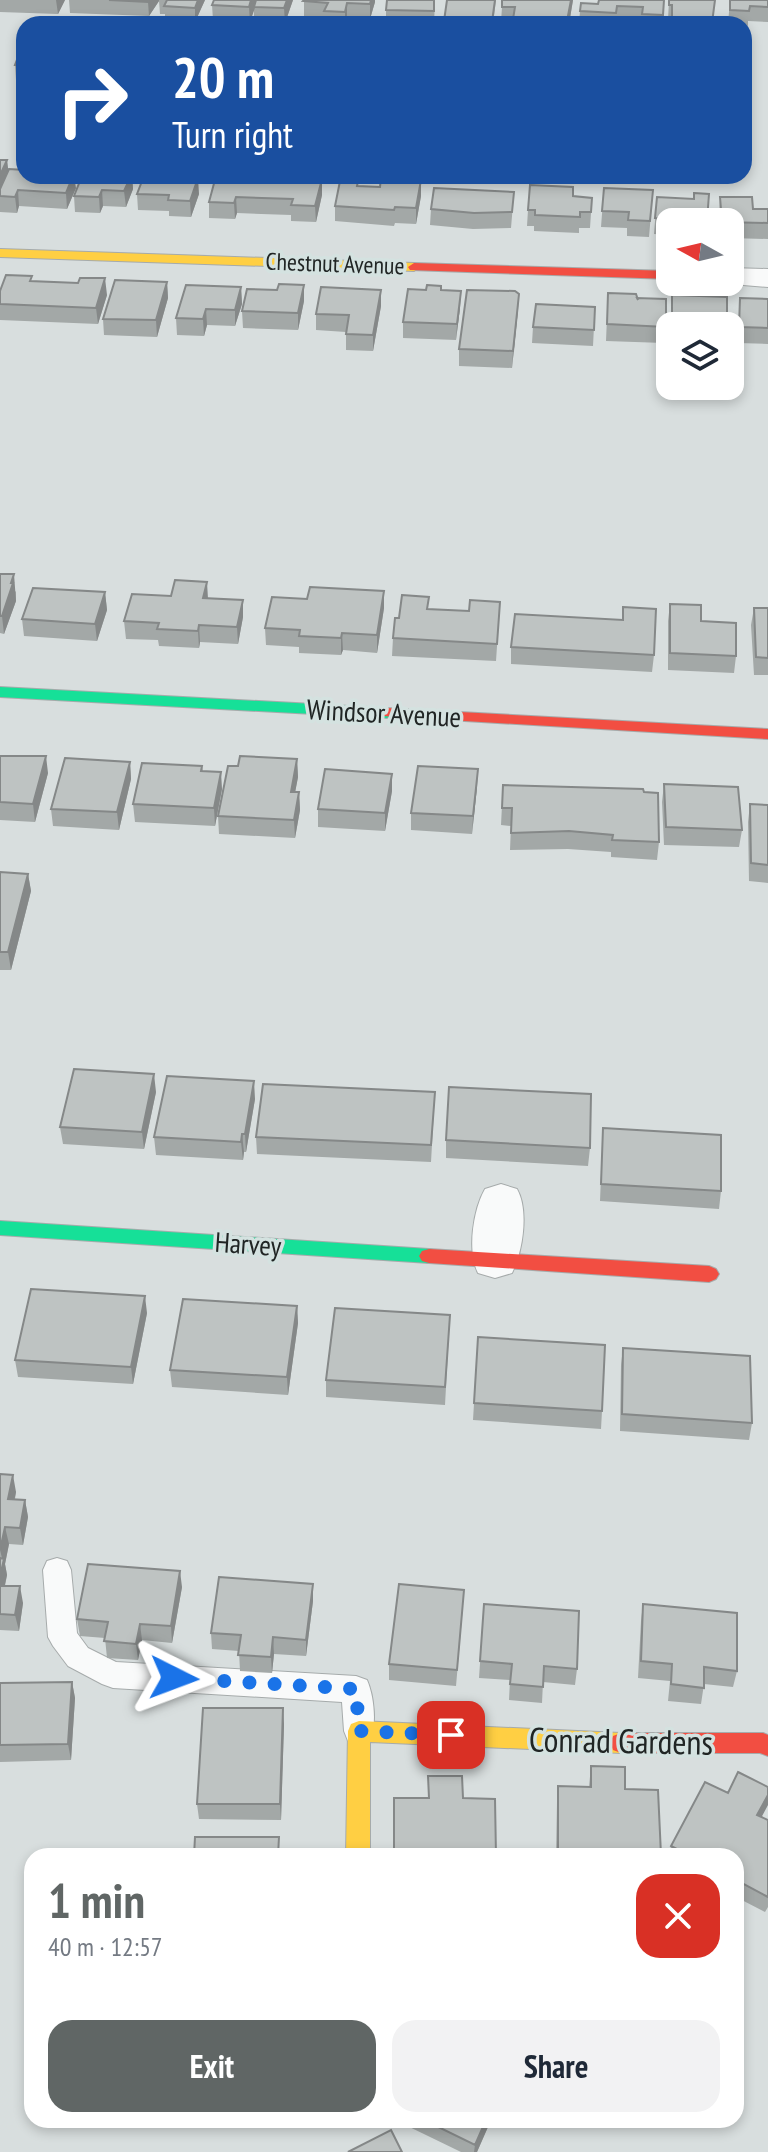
<!DOCTYPE html>
<meta charset="utf-8">
<style>
body{margin:0;font-family:"PT Sans Narrow",sans-serif;background:#f2f2f3;color:#1f2937;height:100vh;display:flex;flex-direction:column;font-size:30px;white-space:nowrap}
*{box-sizing:border-box;margin:0}
p{font-size:26px;color:#747a83}
.icon{flex:none;width:44px;height:44px;fill:none;stroke:currentColor;stroke-width:2;stroke-linecap:round;stroke-linejoin:round}
.map{position:relative;flex:1;overflow:hidden}
.details{position:absolute;left:24px;top:1848px;width:720px;height:280px;display:flex;flex-direction:column;background:#fff;border-radius:24px;box-shadow:0 4px 12px #0003}
.details>*{flex:none}
.banner{position:absolute;left:16px;top:16px;width:736px;height:168px;border-radius:24px;box-shadow:0 4px 12px #0003;background:#1a4fa0;color:#fff;overflow:hidden}
.needle{width:52px;rotate:278deg}
.buttons{position:absolute;left:656px;top:208px;display:grid;gap:16px}
.buttons a{display:grid;place-items:center;width:88px;height:88px;border-radius:16px;background:#fff;box-shadow:0 4px 12px #0003;font-size:40px}
.pin{position:absolute;display:grid;place-items:center;width:68px;height:68px;color:#fff;margin:-34px;border-radius:16px;box-shadow:0 4px 12px #0006}
.me{position:absolute;width:88px;margin:-44px;rotate:93deg;stroke-linejoin:round;filter:drop-shadow(0 0 6px #0008)}
.turn{display:flex;align-items:center;gap:28px;height:168px;padding:0 24px;font-size:36px}
.turn .icon{width:104px;height:104px;stroke-width:2.5}
.turn b{display:block;font-size:56px;line-height:68px}
.round{display:grid;place-items:center;flex:none;width:84px;height:84px;border-radius:24px;background:#f2f2f3}
.overview{display:flex;align-items:center;justify-content:space-between;height:136px;padding:0 24px}
h1{font-size:48px;font-weight:700;line-height:60px;color:#606665}
.action{display:flex;gap:16px;margin-top:auto;padding:16px 24px}
.action a{flex:1;height:92px;border-radius:24px;background:#606665;color:#fff;font-size:32px;font-weight:700;line-height:92px;text-align:center}
.action a+a{background:#f2f2f3;color:#1f2937}
.map>svg:first-child{display:block}
.lines{fill:none;stroke-linecap:round;stroke-linejoin:round}
.lane-casing{stroke:#a6abab;stroke-width:2}
.street-casing{stroke:#a6abab;stroke-width:2}
.fast-casing{stroke:#a6abab;stroke-width:2}
.slow-casing{stroke:#a6abab;stroke-width:2}
.jam-casing{stroke:#a6abab;stroke-width:2}
.lane{fill:#f9fafa;fill-rule:evenodd}
.street{fill:#f9fafa;fill-rule:evenodd}
.fast{fill:#16e098;fill-rule:evenodd}
.slow{fill:#ffcf43;fill-rule:evenodd}
.jam{fill:#f24e42;fill-rule:evenodd}
.wall{fill:#a3a8a7}
.shaded-wall{fill:#858888}
.building{fill:#bec3c2;stroke:#858888;stroke-width:2}
.route{stroke:#1a73e8;stroke-width:14;stroke-dasharray:0 25.2}
.labels{text-anchor:middle;stroke-width:7;stroke-linejoin:round;paint-order:stroke}
.far-street-label{font-size:24px;fill:#202524;stroke:#d4e2e0}
.street-label{font-size:28px;fill:#202524;stroke:#d4e2e0}
.near-street-label{font-size:34px;fill:#202524;stroke:#d4e2e0}
</style>
<div class="map">
<svg width="768" height="2152" viewBox="0 0 768 2152">
<rect width="100%" height="100%" fill="#d8dede"/>
<g class="lines">
<defs>
<path id="lane" d="M57,1558L67,1561L71,1570L77,1633L88,1648L116,1662L356,1676L367,1680C374,1696 377,1724 370,1741L359,1745L348,1741L344,1731L342,1702L113,1688L102,1684L68,1666L53,1646L48,1637L43,1570L47,1561Z"/>
<path id="street" d="M730,268L768,269V287L719,283L730,282Z
M501,1184L517,1189C529,1210 523,1251 512,1273L495,1278L478,1273C467,1251 473,1210 485,1189Z"/>
<path id="fast" d="M0,687L387,708L395,713L387,718L0,697Z
M0,1221L429,1249L436,1251L439,1256L436,1261L429,1263L0,1235Z"/>
<path id="slow" d="M0,249L414,263L420,267L414,271L0,257Z
M359,1721L621,1733L629,1736L632,1743L629,1750L621,1753L370,1742V1856H346L348,1731L351,1724Z"/>
<path id="jam" d="M414,263L670,271V279L410,270L408,267Z
M387,708L768,729V739L382,716L379,713L382,710Z
M429,1249L709,1266L716,1269L719,1274L716,1279L709,1282L429,1263L422,1261L419,1256L422,1251Z
M621,1733H763L768,1735V1756L760,1753H621L613,1750L610,1743L613,1736Z"/>
</defs>
<use href="#lane" class="lane-casing"/>
<use href="#street" class="street-casing"/>
<use href="#fast" class="fast-casing"/>
<use href="#slow" class="slow-casing"/>
<use href="#jam" class="jam-casing"/>
<use href="#lane" class="lane"/>
<use href="#street" class="street"/>
<use href="#fast" class="fast"/>
<use href="#slow" class="slow"/>
<use href="#jam" class="jam"/>
</g>
<path class="wall" d="M0,0H65L58,14L0,12Z
M69,0H205L195,22L165,21V14H160L159,1L149,16L70,13Z
M293,0L285,23L254,22V9L250,22L213,20L212,5Z
M304,0H375V2L370,19L347,18L346,24H325V17L304,16Z
M435,0L434,24H386V10Z
M447,0H496L493,24H444Z
M573,0L569,24H512V22H501L502,7Z
M664,0L663,24H642V22L616,21L615,24H579L580,11L598,4Z
M669,0H715L712,24H671V20H668Z
M730,0H768V22L748,21V26L744,25V24H728Z
M24,49V95H23L21,81L16,80L15,65Z
M0,160H7L8,171L76,188L67,209L19,206L17,213L0,212Z
M82,176H132L133,189L126,207L103,206L100,213L75,212L74,196Z
M216,176L322,195L316,222L291,221V215L237,213L235,219L209,218V202Z
M360,186L380,187L421,196L416,224L395,223L394,226L335,221V206Z
M604,188L653,190L649,237L627,236V228L601,227Z
M514,192L511,228L473,229L430,225L431,209Z
M137,194H199L191,217L169,216V211L138,210Z
M709,194L707,222H670V235L654,234L657,197L694,199Z
M573,196L592,198L590,228H579V233L534,231V226H527L528,210Z
M720,197L753,209H768V239L730,238V222H719Z
M32,281L107,295L98,324L0,320V291Z
M167,282L168,298L157,337L104,335L103,319Z
M241,287L242,304L235,326L207,325L204,336L177,335L176,318Z
M277,290L304,301L298,330L243,328L242,311Z
M381,290V306L373,351L346,350V332L316,330V314Z
M441,290L460,308L456,340L403,338V322Z
M608,293L637,299L666,327L664,343L606,341Z
M740,298L768,299V344L738,343Z
M595,307L593,346L532,343L533,327Z
M518,310L512,368L459,366V349Z
M0,574L16,592V601L4,634L0,633Z
M105,592L107,610L97,641L24,636L22,619Z
M208,598L243,600V617L238,644L200,642L199,648L159,646L158,640L126,639L124,621Z
M500,602L496,661L392,656L393,638L399,618L429,609L469,611Z
M670,604L701,621L736,656L734,673L668,670V621Z
M623,607L654,655L652,672L511,664V647L622,620Z
M384,608L377,653L343,650L341,655L299,653V647L266,645L265,628Z
M754,608H768V675H754L751,625Z
M0,756L48,773L35,822L0,820Z
M297,759L298,777L295,792H299L300,810L295,838L219,834L218,816L238,766Z
M130,762L131,779L119,830L53,826L51,809Z
M202,766L203,771L222,789L215,826L135,822L133,804Z
M392,774V791L385,831L318,827V809Z
M664,784L742,830L739,847L664,845L662,802Z
M503,785L659,842L657,860L611,857V852L568,849L510,850L511,826L501,825Z
M477,787L472,834L411,830V813Z
M750,804L768,805V883L749,881L748,822Z
M0,872L28,874L31,891L11,970H0Z
M156,1092L144,1149L63,1144L60,1127Z
M435,1092L431,1162L257,1154L256,1137Z
M255,1099L246,1152H244L243,1160L156,1155L154,1137Z
M603,1128L721,1191L719,1209L600,1201Z
M446,1140L590,1148L588,1166L446,1158Z
M297,1306L298,1323L288,1395L172,1387L170,1370Z
M147,1313L133,1384L18,1377L15,1360Z
M450,1315L445,1405L326,1397V1380Z
M478,1337L602,1411L601,1429L473,1420Z
M623,1348L752,1423L749,1440L620,1431L621,1365Z
M0,1474L16,1492L15,1499L25,1500L28,1517L23,1545L9,1544L5,1564L7,1575L5,1586L23,1603L19,1631L0,1630Z
M313,1584V1601L306,1656L274,1654L272,1673L240,1671L239,1651L212,1649L211,1633Z
M182,1587L172,1643L142,1640L138,1660L107,1658L105,1638L80,1636L77,1619Z
M484,1604L577,1669L575,1685L543,1682L542,1703L509,1700L510,1680L479,1678Z
M643,1604L737,1671L733,1687L704,1684L701,1704L668,1701L670,1681L638,1678L641,1621Z
M463,1606L456,1686L389,1680V1664Z
M72,1682L75,1698L71,1760L0,1762V1683Z
M284,1724L281,1820L199,1819L197,1804Z
M591,1766L625,1789L658,1790L661,1856H556L557,1802L558,1786L589,1787Z
M768,1787V1803L761,1817L768,1820V1907L765,1912L736,1897V1856H669L671,1846L728,1793Z
M184,2120H273V2124H184Z
M395,2120H491L477,2152H461Z"/>
<path class="shaded-wall" d="M56,0H65L58,14Z
M149,0H159V1L149,16L148,2Z
M198,0H205L195,22V8Z
M251,0H255L256,5L250,22L249,7Z
M287,0H293L285,23L284,8Z
M371,0H375V2L370,19V4Z
M571,0H573L569,24H567Z
M347,3V18L345,24V12Z
M7,160L9,176L0,195V175Z
M73,176H74L76,188L67,209L66,193Z
M131,176H132L133,189L126,207L124,191Z
M198,178L199,194L191,217L190,201Z
M322,179V195L316,222L315,206Z
M421,180V196L416,224V208Z
M18,190L19,206L17,213L15,197Z
M102,190L103,206L100,213L99,197Z
M236,197L237,213L235,219L234,203Z
M105,278L107,295L98,324L96,308Z
M167,282L168,298L157,337L156,320Z
M304,285V301L298,330V313Z
M241,287L242,304L235,326V310Z
M381,290V306L373,351V335Z
M461,291L460,308L456,340L457,324Z
M519,294L518,310L512,368L513,351Z
M206,309L207,325L204,336L203,319Z
M14,574L16,601L4,634L2,616Z
M207,582L208,599L203,598Z
M384,591V608L377,653V635Z
M105,592L107,610L97,641L95,624Z
M243,600V617L238,644L237,627Z
M199,625L200,642L199,648L198,631Z
M342,633L343,650L341,655V638Z
M46,756L48,773L35,822L33,804Z
M297,759L298,777L292,809L291,792Z
M130,762L131,779L119,830L117,812Z
M478,769L477,787L472,834L473,816Z
M221,772L222,789L215,826L214,808Z
M392,774V791L385,831V813Z
M299,792L300,810L295,838L294,820Z
M28,874L31,891L11,970L8,952Z
M154,1074L156,1092L144,1149L142,1132Z
M254,1081L255,1099L246,1152L245,1134Z
M242,1134L244,1152L243,1160L241,1142Z
M145,1296L147,1313L133,1384L131,1367Z
M297,1306L298,1323L288,1395L287,1377Z
M13,1475L16,1492L11,1516L8,1499Z
M25,1500L28,1517L23,1545L20,1528Z
M5,1527L9,1544L5,1564L7,1575L1,1602L0,1595V1576L3,1562L0,1550Z
M180,1571L182,1587L172,1643L171,1626Z
M313,1584V1601L306,1656V1640Z
M20,1586L23,1603L19,1631L15,1615Z
M140,1624L142,1640L138,1660L136,1644Z
M273,1637L274,1654L272,1673L271,1657Z
M72,1682L75,1698L71,1760L68,1744Z
M283,1708L284,1724L281,1820L280,1804Z
M768,1795V1805L754,1831L757,1815Z
M486,2120H491L477,2152H474L475,2145Z"/>
<path class="building" d="M109,0H149L148,2Z
M167,0H198L195,8L164,6Z
M214,0H251L249,7L212,5Z
M256,0H287L284,8L254,7Z
M304,0H371L370,4L347,3L345,12L324,11L328,3L303,1Z
M387,0H434V11L386,10Z
M447,0H495L492,22L444,21Z
M502,0H571L567,21L513,19L515,7H502Z
M599,0H664L663,15L642,14L643,7L617,6L616,13L580,11L581,3L598,4Z
M669,0H715L712,23L672,21V5H669Z
M730,0H768V7L750,6L749,11L730,10Z
M21,49H24V65H15Z
M0,160H7L0,175Z
M9,169L24,170V176H73L66,193L18,190L15,197L0,196V189Z
M82,176H131L124,191L102,190L99,197L74,196Z
M144,176H167L198,178L190,201L168,200L169,195L137,194Z
M216,176H249L322,179L315,206L291,205L293,199L236,197L234,203L209,202Z
M341,176H359L357,186L380,187L381,178L421,180L416,208L395,207L394,210L335,206Z
M530,185L573,187V196L592,198L591,212H580V217L535,215V210H528Z
M434,188L514,192L512,212L474,213L431,209Z
M604,188L653,190L650,221L628,220L629,212L602,211Z
M694,193L709,194L707,221L655,218L657,197L694,199Z
M720,197H752L753,209H768V223L722,222Z
M6,275L32,276L30,281L78,283L80,278H105L96,308L0,304V291Z
M115,280L167,282L156,320L103,319Z
M279,284L304,285L298,313L242,311L247,289L277,290Z
M186,285L241,287L235,310L206,309L203,319L176,318Z
M427,285L441,286V290L461,291L457,324L403,322L408,289L426,290Z
M321,287L381,290L373,335L346,334L349,315L316,314Z
M467,290L515,291L519,294L513,351L459,349Z
M608,293L636,294L638,300L637,298L666,299V327L607,324Z
M672,295L727,297V326H672Z
M740,298L768,299V328L739,327Z
M536,304L595,307L594,330L533,327Z
M0,574H14L11,583H13L2,616H0Z
M175,580L207,582L203,598L243,600L237,627L199,625L198,631L157,629L159,623L124,621L132,594L171,596Z
M310,587L384,591L377,635L342,633L341,638L299,636L300,630L265,628L272,597L307,599Z
M33,588L105,592L95,624L22,619Z
M402,595L429,597L427,609L469,611L470,600L500,602L497,644L393,638L395,618H399Z
M670,604L701,605V621L736,623V656L670,653Z
M623,607L656,609L654,655L511,647L515,614L623,620Z
M754,608H768V658L756,657Z
M0,756H46L33,804L0,802Z
M240,756L297,759L291,792H299L294,820L218,816L228,766H238Z
M65,758L130,762L117,812L51,809Z
M142,763L202,766L201,771L221,772L214,808L133,804Z
M418,766L478,769L473,816L411,813Z
M325,769L392,774L385,813L318,809Z
M664,784L738,787L742,830L666,827Z
M503,785L643,789L644,792L658,793L659,842L612,840L613,835L569,831L511,833L512,808H502Z
M750,804L768,805V865L751,863Z
M0,872L28,874L8,952H0Z
M74,1069L154,1074L142,1132L60,1127Z
M167,1076L254,1081L245,1134H242L241,1142L154,1137Z
M263,1084L435,1092L431,1145L256,1137Z
M449,1087L591,1094L590,1148L446,1140Z
M603,1128L721,1135V1191L601,1184Z
M31,1289L145,1296L131,1367L15,1360Z
M183,1299L297,1306L287,1377L170,1370Z
M335,1308L450,1315L445,1387L326,1380Z
M478,1337L605,1345L602,1411L474,1403Z
M623,1348L750,1356L752,1423L622,1414Z
M0,1474L13,1475L8,1499L25,1500L20,1528L5,1527L0,1550Z
M0,1558L4,1559L0,1576Z
M88,1564L180,1571L171,1626L140,1624L136,1644L104,1641L108,1622L77,1619Z
M219,1577L313,1584L306,1640L273,1637L271,1657L238,1655L241,1635L211,1633Z
M399,1584L464,1590L457,1670L389,1664Z
M0,1586H20L15,1615L0,1614Z
M484,1604L579,1611L577,1669L544,1666L543,1687L510,1684L512,1664L480,1661Z
M643,1604L737,1613V1671L704,1667V1688L671,1684L672,1664L641,1661Z
M72,1682L68,1744L0,1745V1683Z
M203,1708H283L280,1804H197Z
M591,1766L625,1767V1789L658,1790L661,1855L558,1850V1786L591,1787Z
M738,1772L768,1787V1795L757,1815L768,1820V1897L736,1880V1856H690L671,1846L705,1782L728,1793Z
M428,1776H462L463,1798L495,1799L496,1856H394V1798H429Z
M195,1837H279L278,1856H194Z
M424,2120H486L475,2145Z
M391,2130L402,2152H348Z"/>
<g class="lines">
<path class="route" d="M174,1678L356,1689L359,1731L451,1735"/>
</g>
<g class="labels">
<g class="far-street-label">
<text transform="translate(335 264) rotate(2)" y="8">Chestnut Avenue</text>
</g>
<g class="street-label">
<text transform="translate(384 713) rotate(3)" y="10">Windsor Avenue</text>
<text transform="translate(248 1244) rotate(4)" y="10">Harvey</text>
</g>
<g class="near-street-label">
<text transform="translate(621 1741) rotate(1)" y="12">Conrad Gardens</text>
</g>
</g>
</svg>
<div class="buttons">
<a><svg class="needle" viewBox="-14 -14 28 28"><path d="M0-13l5 13h-10z" fill="#e53935"/><path d="M0 13l5-13h-10z" fill="#747a83"/></svg></a>
<a><svg class="icon" aria-label="layers" viewBox="0 0 24 24"><path d="M12 4l9 5-9 5-9-5zM3 14l9 5 9-5"/></svg></a>
</div>
<div class="pin" style="left:451px;top:1735px;background:#d93025"><svg class="icon" aria-label="arrive" viewBox="0 0 24 24"><path d="M6 21V4h12l-3 4 3 4H6"/></svg></div>
<svg class="me" style="left:174px;top:1678px" viewBox="-20 -20 40 40"><path d="M0-17L14 15 0 8-14 15z" fill="#1a73e8" stroke="#fff" stroke-width="4"/></svg>
<div class="banner">
<div class="turn"><svg class="icon" aria-label="right" viewBox="0 0 24 24"><path d="M7 20v-9h11M14 6l5 5-5 5"/></svg><div><b>20 m</b>Turn right</div></div>
</div>
<section class="details">
<div class="overview"><div><h1>1 min</h1><p>40 m · 12:57</p></div><a class="round" style="background:#d93025;color:#fff"><svg class="icon" aria-label="close" viewBox="0 0 24 24"><path d="M6 6l12 12M18 6L6 18"/></svg></a></div>
<div class="action"><a>Exit</a><a>Share</a></div>
</section>
</div>
